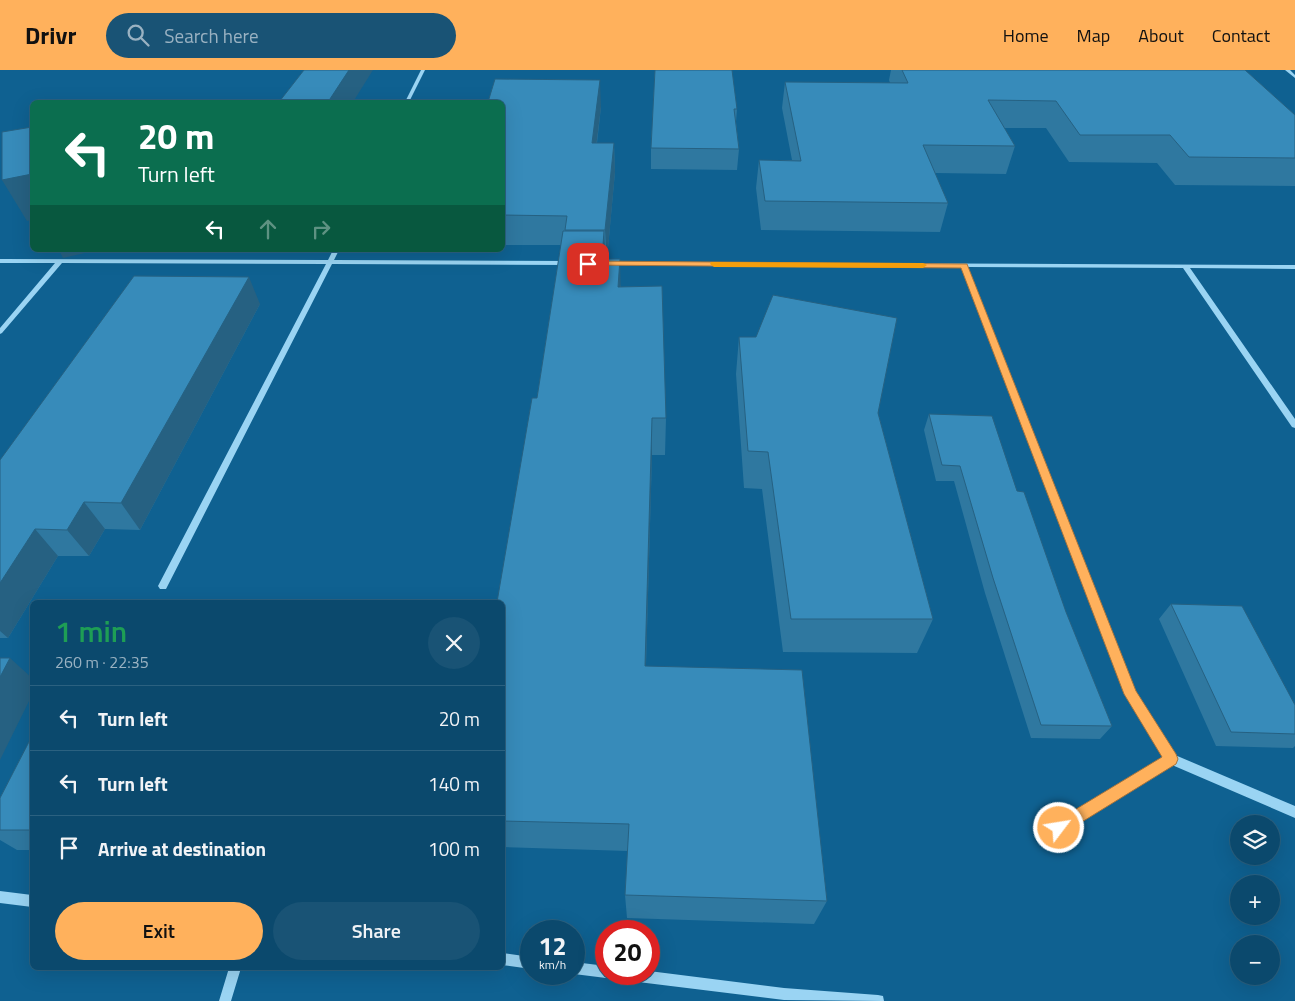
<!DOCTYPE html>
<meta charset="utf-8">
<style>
body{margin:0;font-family:"Titillium Web",sans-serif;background:#195375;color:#f1f3f6;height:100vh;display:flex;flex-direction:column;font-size:19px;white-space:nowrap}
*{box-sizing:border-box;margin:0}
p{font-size:16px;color:#9ab2c2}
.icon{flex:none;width:28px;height:28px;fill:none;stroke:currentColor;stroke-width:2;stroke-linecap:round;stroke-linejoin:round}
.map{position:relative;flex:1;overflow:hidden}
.side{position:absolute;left:30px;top:530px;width:475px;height:370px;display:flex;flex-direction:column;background:#0b496d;border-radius:8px;box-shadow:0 5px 20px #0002,0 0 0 1px #2b6180}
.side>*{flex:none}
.hud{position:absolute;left:30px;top:30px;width:475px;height:152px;border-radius:8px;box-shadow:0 5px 20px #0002,0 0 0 1px #2b6180;background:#0b6e4f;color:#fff;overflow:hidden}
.controls{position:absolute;left:1230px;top:745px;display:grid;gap:10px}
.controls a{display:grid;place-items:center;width:50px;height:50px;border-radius:50%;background:#0b496d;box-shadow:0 5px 20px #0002,0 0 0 1px #2b6180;font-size:25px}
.speed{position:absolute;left:520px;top:850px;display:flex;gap:10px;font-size:25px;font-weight:700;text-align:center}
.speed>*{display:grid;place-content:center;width:65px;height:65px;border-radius:50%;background:#0b496d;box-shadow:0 5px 20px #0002,0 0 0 1px #2b6180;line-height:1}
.speed small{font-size:12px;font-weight:400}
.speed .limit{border:8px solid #d22;background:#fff;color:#111}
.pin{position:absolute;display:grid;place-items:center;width:42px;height:42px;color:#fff;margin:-21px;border-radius:10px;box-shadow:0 2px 8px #0006}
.me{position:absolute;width:55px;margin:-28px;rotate:59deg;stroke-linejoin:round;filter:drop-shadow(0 0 4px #0008)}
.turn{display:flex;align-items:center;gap:18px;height:105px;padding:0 25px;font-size:22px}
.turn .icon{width:65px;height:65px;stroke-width:2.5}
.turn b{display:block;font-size:35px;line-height:42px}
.lanes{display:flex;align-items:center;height:48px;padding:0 25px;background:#0003;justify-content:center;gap:25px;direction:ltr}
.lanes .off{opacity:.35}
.round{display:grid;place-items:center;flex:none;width:52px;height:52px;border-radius:26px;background:#195375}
.summary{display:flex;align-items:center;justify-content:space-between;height:85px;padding:0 25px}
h1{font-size:30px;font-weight:600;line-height:38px;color:#1e9e55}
.button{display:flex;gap:10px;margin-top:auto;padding:10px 25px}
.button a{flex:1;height:58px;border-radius:30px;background:#ffb15c;color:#111;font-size:20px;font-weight:600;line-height:58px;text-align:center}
.button a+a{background:#195375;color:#f1f3f6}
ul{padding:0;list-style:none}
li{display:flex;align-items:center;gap:15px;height:65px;padding:0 25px;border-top:1px solid #2b6180}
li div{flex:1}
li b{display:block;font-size:19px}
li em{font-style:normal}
header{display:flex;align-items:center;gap:30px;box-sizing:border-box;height:70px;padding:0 25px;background:#ffb15c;color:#111}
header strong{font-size:24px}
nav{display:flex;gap:28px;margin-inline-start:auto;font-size:18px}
.search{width:350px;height:45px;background:#195375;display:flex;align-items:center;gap:12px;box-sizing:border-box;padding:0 18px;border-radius:28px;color:#9ab2c2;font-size:19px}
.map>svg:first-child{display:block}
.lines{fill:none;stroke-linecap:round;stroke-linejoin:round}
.minor{fill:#9ad4f3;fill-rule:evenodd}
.wall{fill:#2f78a0}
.shaded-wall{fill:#266182}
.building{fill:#378bba;stroke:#266182}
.route{fill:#ffb15c;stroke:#a6733c}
.slow{fill:#f59e0b}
</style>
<header>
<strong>Drivr</strong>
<div class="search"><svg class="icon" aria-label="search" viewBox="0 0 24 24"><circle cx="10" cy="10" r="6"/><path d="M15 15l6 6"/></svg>Search here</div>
<nav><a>Home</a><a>Map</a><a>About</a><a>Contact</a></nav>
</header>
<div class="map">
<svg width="1295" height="931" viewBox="0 0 1295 931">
<rect width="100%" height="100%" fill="#0f6191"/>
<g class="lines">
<path class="minor" d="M421,0H425L409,32H405Z
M1285,0H1290L1295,5V8Z
M333,180H339L334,190L570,191L573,193L570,195L332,194L166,519H160L158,516L326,194L62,193L2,263L0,264V258L55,193H0V189L328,190Z
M610,192L1295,195V199L1190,198L1295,349V358L1292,357L1183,198L968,197L1135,622L1175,685L1295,736V748L1172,695L1063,762L1059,764L1055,762L1053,758L1055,754L1164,687L1126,624L962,197L608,195L607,194Z
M0,821L32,825V837L0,833Z
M502,883L531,887V899L502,895Z
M574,892L606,896V904H612L610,906L606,908L574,904H573Z
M229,898H241L231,931H219Z
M649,901L784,918L878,925L883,926L884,931L784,930L622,910L618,908L616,904H649Z"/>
</g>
<path class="wall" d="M655,0L737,39L736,52L739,79L737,100L651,99V78Z
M891,0H1245L1295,45V116L1175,115L1157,93L1069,92L1046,58H1004L1015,76L1006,104L935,103L948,133L940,162L761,160L756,118L759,90H792L782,38L785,12L890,13L889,10Z
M502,32L601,37L597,73H614L615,102L607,189L621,217L666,348L665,385H652L646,596L827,831L814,854L627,848L625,825L628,781L502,777V532L537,328L561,175H502Z
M260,234L140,460L105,459L89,486H58L8,568H0V390Z
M739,267L878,343L933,549L917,583L783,582L762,419L744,418L736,304Z
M929,344L1017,421L1112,656L1100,669L1031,668L985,523L954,411H936L924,360Z
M1171,534L1295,635V676L1293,678L1216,676L1159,549Z
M32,666V780H17L0,770V728Z"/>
<path class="shaded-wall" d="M349,0H373L353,32H328Z
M600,10L601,37L593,102L592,73Z
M614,73L615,102L607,190L605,160Z
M32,104V150L27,151L2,110Z
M604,161L606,197L602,189Z
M59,180H98L63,188Z
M620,189L621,225L618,217Z
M249,207L260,234L140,460L121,433Z
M652,348V385L645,628V596Z
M84,432L105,459L89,486L67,460Z
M35,459L58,486L8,568L0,561V513Z
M10,588L32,608V625L0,690V607Z"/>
<path class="building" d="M304,0H349L328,32H279Z
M655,0H732L737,39H734L739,79L651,78Z
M902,0H1245L1295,45V88L1189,87L1170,65H1080L1056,31L988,30L1015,76L923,75L948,133L765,131L759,90L801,91L785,12L908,13Z
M495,9L600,10L592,73H614L605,160H565L567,146L502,145V32H488Z
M32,57V104L2,110V62Z
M563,161H604L602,189H620L618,217L662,216L666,348H652L645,596L802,600L827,831L625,825L629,754L502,751V616L504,607H502V532H497L532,328H537Z
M134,206L249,207L121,433L84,432L67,460L35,459L0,513V390Z
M773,225L897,248L878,343L933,549H791L768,382L748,381L739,267H756Z
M929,344L992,346L1017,421L1024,422L1066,542L1112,656L1041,655L993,508L960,396L942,395Z
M1171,534L1242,536L1295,635V664L1231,662Z
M0,588H10L0,607Z
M32,666V760H0V728Z"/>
<path class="route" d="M588,191L967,194L1136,621L1176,684L1178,689L1176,694L1064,763L1059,766L1053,763L1051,758L1053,753L1162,687L1124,624L961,198L585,195V192Z"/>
<path class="slow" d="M711,192L923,193L927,195L923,198L714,197L710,194Z"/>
</svg>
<div class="controls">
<a><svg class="icon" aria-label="layers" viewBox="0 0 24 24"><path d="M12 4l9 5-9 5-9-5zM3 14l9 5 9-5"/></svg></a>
<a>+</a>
<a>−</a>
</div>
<div class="speed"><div>12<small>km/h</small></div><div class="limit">20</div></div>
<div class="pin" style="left:588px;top:194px;background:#d93025"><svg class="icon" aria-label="arrive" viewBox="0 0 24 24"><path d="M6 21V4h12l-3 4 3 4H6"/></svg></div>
<svg class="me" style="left:1059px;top:758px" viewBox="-20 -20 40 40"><circle r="17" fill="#ffb15c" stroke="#fff" stroke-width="3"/><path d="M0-11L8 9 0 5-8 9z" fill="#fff"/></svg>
<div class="hud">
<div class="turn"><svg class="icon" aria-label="left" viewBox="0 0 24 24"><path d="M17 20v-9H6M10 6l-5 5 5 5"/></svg><div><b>20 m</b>Turn left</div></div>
<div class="lanes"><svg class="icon" aria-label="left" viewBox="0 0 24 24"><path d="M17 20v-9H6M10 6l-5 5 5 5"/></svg><svg class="icon off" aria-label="ahead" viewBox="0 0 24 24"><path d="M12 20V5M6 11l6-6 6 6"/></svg><svg class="icon off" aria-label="right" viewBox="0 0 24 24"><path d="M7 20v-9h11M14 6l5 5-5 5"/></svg></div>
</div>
<section class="side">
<div class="summary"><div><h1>1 min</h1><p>260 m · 22:35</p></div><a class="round"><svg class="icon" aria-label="close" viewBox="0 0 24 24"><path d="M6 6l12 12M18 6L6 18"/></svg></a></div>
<ul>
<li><svg class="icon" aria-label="left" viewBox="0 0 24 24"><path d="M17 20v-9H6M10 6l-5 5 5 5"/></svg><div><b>Turn left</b></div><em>20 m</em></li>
<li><svg class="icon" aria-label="left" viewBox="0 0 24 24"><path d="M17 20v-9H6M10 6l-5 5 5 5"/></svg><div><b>Turn left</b></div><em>140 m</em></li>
<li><svg class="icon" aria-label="arrive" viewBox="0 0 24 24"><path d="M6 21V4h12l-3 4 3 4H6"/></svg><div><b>Arrive at destination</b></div><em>100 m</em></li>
</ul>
<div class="button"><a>Exit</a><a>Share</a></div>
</section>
</div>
